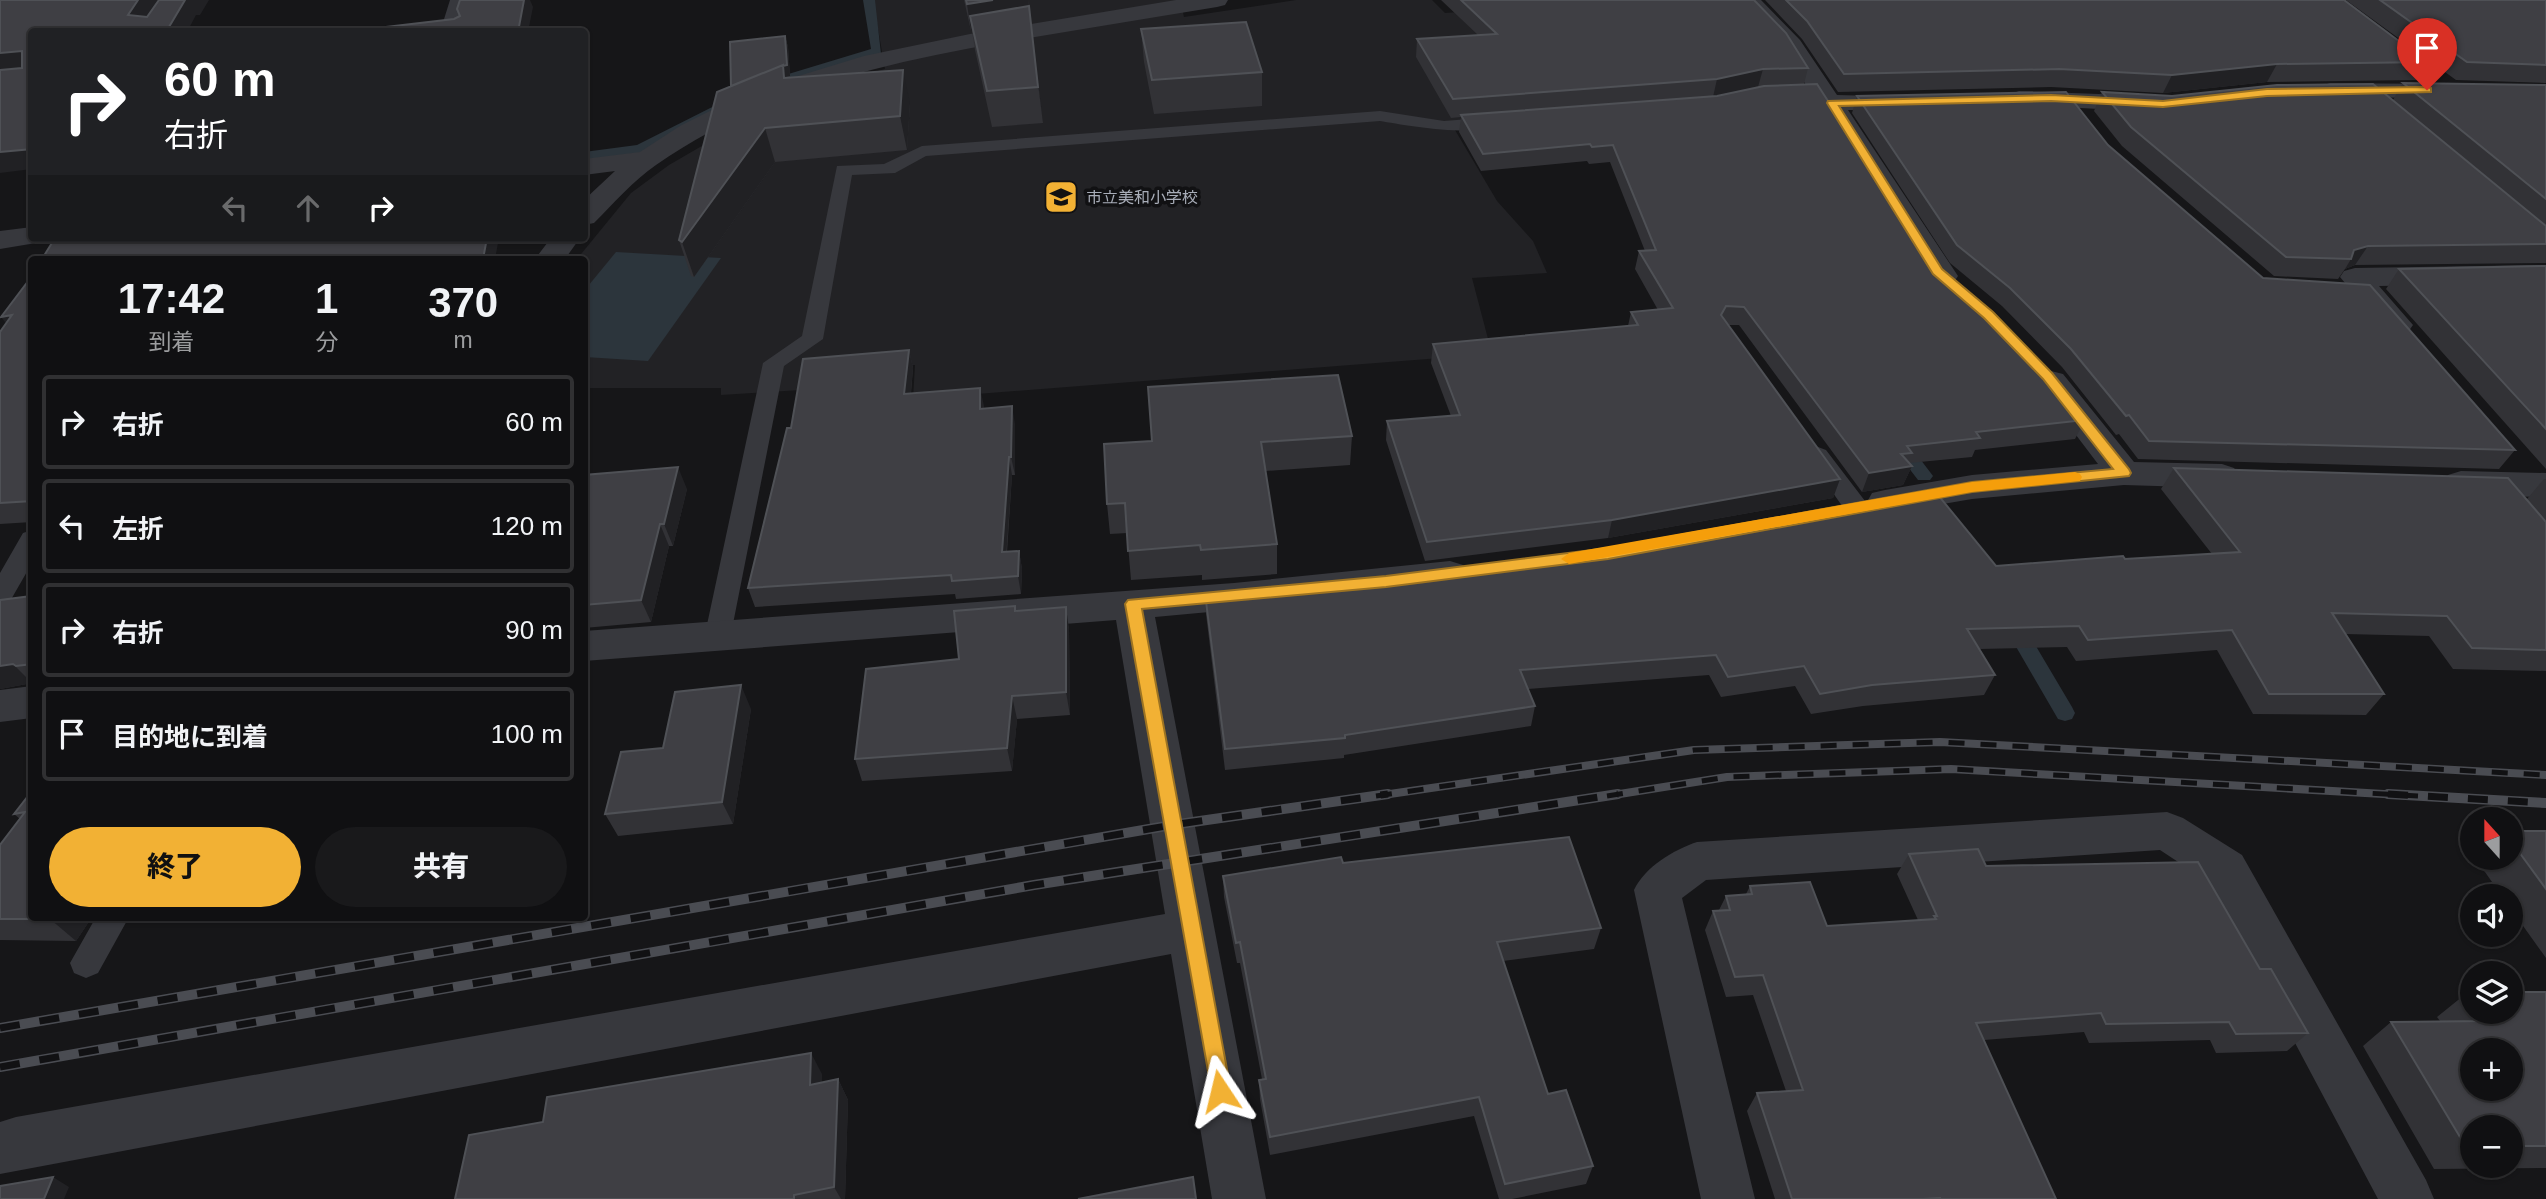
<!DOCTYPE html>
<html lang="ja">
<meta charset="utf-8">
<style>
body{margin:0;font-family:Helvetica,"Noto Sans JP",sans-serif;background:#19191b;color:#f1f3f6;height:100vh;display:flex;flex-direction:column;font-size:26px;white-space:nowrap}
*{box-sizing:border-box;margin:0}
p{font-size:23px;color:#9c9d9f}
.icon{flex:none;width:38px;height:38px;fill:none;stroke:currentColor;stroke-width:2;stroke-linecap:round;stroke-linejoin:round}
.map{position:relative;flex:1;overflow:hidden}
.drawer{position:absolute;left:28px;top:256px;width:560px;height:665px;display:flex;flex-direction:column;background:#101012;border-radius:7px;box-shadow:0 2px 5px #0004,0 0 0 2px #303032}
.drawer>*{flex:none}
.banner{position:absolute;left:28px;top:28px;width:560px;height:214px;border-radius:7px;box-shadow:0 2px 5px #0004,0 0 0 2px #303032;background:#202124;color:#fff;overflow:hidden}
.needle{width:46px;rotate:339deg}
.controls{position:absolute;left:2460px;top:807px;display:grid;gap:14px}
.controls a{display:grid;place-items:center;width:63px;height:63px;border-radius:50%;background:#101012;box-shadow:0 2px 5px #0004,0 0 0 2px #303032;font-size:35px}
.pin{position:absolute;display:grid;place-items:center;width:60px;height:60px;color:#fff;margin:-72px -30px;border-radius:50% 50% 50% 0;rotate:-45deg;box-shadow:0 0 7px #0007}
.pin .icon{rotate:45deg}
.me{position:absolute;width:77px;margin:-38px;rotate:350deg;stroke-linejoin:round;filter:drop-shadow(0 0 5px #0008)}
.turn{display:flex;align-items:center;gap:24px;height:147px;padding:0 21px;font-size:32px}
.turn .icon{width:91px;height:91px;stroke-width:2.5}
.turn b{display:block;font-size:49px;line-height:60px}
.lanes{display:flex;align-items:center;height:66px;padding:0 21px;background:#0003;justify-content:center;gap:35px;direction:ltr}
.lanes .off{opacity:.35}
.eta{display:flex;justify-content:space-evenly;align-items:center;height:119px;text-align:center}
.eta b{font-size:42px;font-weight:800;line-height:49px}
.button{display:flex;gap:14px;margin-top:auto;padding:14px 21px}
.button a{flex:1;height:80px;border-radius:42px;background:#f2b134;color:#111;font-size:28px;font-weight:800;line-height:80px;text-align:center}
.button a+a{background:#19191b;color:#f1f3f6}
ul{padding:0;list-style:none}
li{display:flex;align-items:center;gap:21px;height:94px;margin:0 14px 10px;padding:0 7px;border:4px solid #303032;border-radius:7px}
li div{flex:1}
li b{display:block;font-size:26px}
li em{font-style:normal}
.map>svg:first-child{display:block}
.built{fill:#222225}
.water{fill:#2c353c}
.lines{fill:none;stroke-linecap:round;stroke-linejoin:round}
.stream{fill:#2c353c;fill-rule:evenodd}
.service{fill:#37383d;fill-rule:evenodd}
.minor{fill:#37383d;fill-rule:evenodd}
.rail-far1-casing{stroke:#4a4c52;stroke-width:8}
.rail-casing{stroke:#4a4c52;stroke-width:10}
.rail-far1{stroke:#111113;stroke-width:5;stroke-dasharray:16;stroke-linecap:butt}
.rail{stroke:#111113;stroke-width:7;stroke-dasharray:20;stroke-linecap:butt}
.wall{fill:#323236;fill-rule:evenodd}
.shaded-wall{fill:#212124}
.building{fill:#3f3f44;stroke:#4f5156;stroke-width:2;fill-rule:evenodd}
.route{fill:#f2b134;stroke:#9d7322;stroke-width:2}
.slow{fill:#f59e0b}
.labels{text-anchor:middle;stroke-width:7;stroke-linejoin:round;paint-order:stroke}
.far-poi-label{font-size:16px;fill:#a8adb8;stroke:#111113;text-anchor:start}
</style>
<div class="map">
<svg width="2546" height="1199" viewBox="0 0 2546 1199">
<rect width="100%" height="100%" fill="#161618"/>
<path class="built" d="M873,0H1180L1184,17L1296,0H1432L1445,13L1473,11L1532,116L1455,130L1497,201L1533,241L1547,273L1472,278L1492,354L913,399L915,365L808,373L800,390L721,395V388H585L584,259H577L631,193L669,165L719,136L837,82L885,69Z"/>
<path class="water" d="M616,252L721,258L648,361L585,357L584,291Z"/>
<g class="lines">
<path class="stream" d="M863,0H875L881,54L767,89H759V83L871,49Z
M736,95L742,99L740,102L645,152L584,160V152L637,145Z
M1898,436L1904,438L1930,472L1933,476L1930,480H1918L1892,446L1889,442Z
M2014,619L2021,621L2072,707L2075,713L2072,719L2065,721L2058,719L2004,626L2007,621Z"/>
<path class="service" d="M1380,111L1444,121L1494,117L1503,122C1486,140 1404,125 1380,121L926,156L895,173L852,175L823,339L784,366L731,634L728,641L718,644L708,641L705,634L763,363L802,336L837,166L884,164L922,146Z
M1818,447L1826,450L1865,501L1868,507L1865,513L1856,515L1847,513L1810,460L1806,455L1810,450Z
M32,530V563L9,603L0,605V573L23,533Z
M96,917H129L98,973L86,978L74,973L70,963Z"/>
<path class="minor" d="M450,0H472L464,32H440Z
M1176,0H1228L1225,5L1217,7C1154,17 1091,28 1029,38C897,60 767,87 656,165C633,181 614,203 594,223L584,225V200L615,171L584,175V159L640,152L680,126L724,104L769,85L864,56L970,34Z
M1737,0H1761L1800,40L1837,95L1916,97L1920,102L1916,107L1907,110H1848L1958,276L1954,282L1943,285L1932,282L1783,49Z
M2330,83L2546,85V101L2321,96L2317,91L2321,86Z
M2019,91L2152,96L2161,99L2165,104L2161,109L2152,112L2010,104L2006,99L2010,94Z
M32,227V238H45L42,242L0,249V231Z
M386,238H414L413,259H383Z
M551,238H580L565,259H535Z
M2546,265V283L2379,286L2413,325L2408,332L2397,334L2386,332L2340,277L2344,271L2355,268Z
M2051,371L2063,374L2134,462L2222,464L2234,468L2240,476L2234,484L2222,488L2124,485L1972,499L1885,514L1872,511L1867,502L1872,493L1885,490L1972,475L2098,464L2035,381L2039,374Z
M2461,471L2546,473V497L2461,495L2448,491L2443,483L2448,475Z
M1450,561L1463,565L1469,574L1463,583L1342,600L1155,617L1266,1199H1212L1171,954L0,1174V1122L16,1117L1165,914L1116,620L584,661V631L1234,583Z
M32,686V718L0,722V690Z
M2167,812L2183,818L2242,855L2426,1180L2434,1199H2378L2210,883L2160,850L1706,880L1682,898L1755,1199H1701L1634,890C1645,867 1673,850 1697,842Z"/>
<defs>
<path id="rail-far1" d="M1376,796L1694,750L1940,742L2546,775
M1607,796L1727,777L1951,769L2418,796"/>
<path id="rail" d="M2388,794L2546,803
M0,1028L1172,825L1388,794
M0,1067L1034,885L1618,794"/>
</defs>
<use href="#rail-far1" class="rail-far1-casing"/>
<use href="#rail" class="rail-casing"/>
<use href="#rail-far1" class="rail-far1"/>
<use href="#rail" class="rail"/>
</g>
<path class="wall" d="M964,0H1028L1043,123L992,127L975,50L972,31H971Z
M1441,0H1754L1808,68L1804,84L1931,260L2085,420L2075,439L1975,450L1972,457L1909,463L1912,466L1903,485L1862,492L1739,325H1728L1840,479L1833,498L1608,538L1425,561L1386,440L1387,421L1451,416L1431,363L1433,344L1628,326L1631,312L1658,310L1635,269L1639,251H1645L1610,162L1589,164L1587,161L1481,171L1459,132L1461,117L1451,118L1416,57L1417,39L1478,35Z
M1765,0H2344L2427,62L2416,80L2267,82L2163,93L2051,87L1838,92L1802,39Z
M2346,0H2546V83L2456,80Z
M1141,29L1262,72V106L1154,114L1144,62Z
M785,36L788,47L790,76L786,78L910,103L907,150L775,162L694,277L691,276L679,240L731,86Z
M2403,83L2546,85V263L2355,265L2345,269L2338,279L2274,276L2122,146L2094,111L2102,92L2172,96L2393,100Z
M1857,96L2108,145L2263,278L2515,450L2499,469L2138,459L2119,434L2116,435L2062,367L2002,306L1950,263L1852,113Z
M2546,266V469L2386,289L2399,269Z
M32,276V522L0,524V332L7,323Z
M909,350L913,368L911,393L984,406V408L1015,424V475H1012L1007,552L1019,551L1022,569L1021,594L956,599L955,594L755,607L748,588L791,428Z
M1352,436L1350,465L1265,471L1277,544V574L1202,580V575L1131,580L1127,533L1110,534L1107,504L1152,441Z
M2174,468L2527,499L2544,479H2546V671L2453,669L2429,636L2345,634L2384,694L2366,715L2253,714L2217,650L2076,661L2067,647L1980,649L1995,675L1984,695L1863,706L1811,714L1795,686L1721,697L1709,675L1528,689L1535,706L1531,726L1344,755V758L1225,770L1206,614L1205,594H1284L1396,583L1397,580L1438,575V572L1996,566L2212,554L2161,489Z
M584,475L687,489L673,546H669L651,622L584,628Z
M32,596V683L0,689V600Z
M1066,607L1069,630L1070,715L1017,719L1012,771L862,781L855,759L959,659L1016,611Z
M751,709L733,824L618,836L605,814L663,748Z
M32,791L92,917L76,941L0,940V845L20,819L14,814Z
M2511,831H2546V958L2511,909V896H2502L2475,858H2511Z
M1909,854L1986,866L2260,969L2308,1033L2287,1051L2216,1053L2210,1040L2089,1043L2084,1032L1984,1040L2056,1199H1775L1747,1111L1757,1093L1786,1091L1753,995L1726,997L1705,930L1713,911L1719,910L1726,896L1746,894L1750,886L1827,926L1918,920L1897,874Z
M1343,863L1601,928L1594,949L1503,961L1548,1094L1593,1166L1586,1184L1512,1199H1499L1474,1116L1270,1155L1260,1099L1259,1080L1262,1079L1240,963H1237L1224,897L1223,876Z
M268,917H295L271,920Z
M2468,992H2473V1012H2511L2546,992V1168L2434,1169L2363,1046L2391,1022L2440,1021L2437,1017ZM2473,1127H2511V1166H2473Z
M822,1074L821,1083L838,1079L848,1100L845,1199H455Z"/>
<path class="shaded-wall" d="M138,0H159L139,32L128,15Z
M185,0H209L200,15H196L187,32H166Z
M524,0H530L533,7L528,32H518Z
M993,0H1028L1043,123L1030,21L970,16L972,31H971L967,4Z
M785,36L788,47L790,76L786,77L791,98L734,97Z
M22,51L32,69L0,72V53Z
M2277,64L2267,82L2163,93L2172,75Z
M1763,69L1758,87L1713,97L1717,79Z
M903,70L910,103L907,150L900,116Z
M765,128L775,162L694,277L682,242Z
M32,149V169L0,173V152Z
M372,238H384L381,259L371,242Z
M487,238H499L495,259H483Z
M2368,246L2355,265L2345,269L2351,259L2354,250Z
M12,315L16,336L1,317Z
M909,350L913,368L909,412L904,394Z
M980,388L984,406L983,427L980,409Z
M1012,406L1015,424V475L1011,457Z
M1009,457L1012,475L1005,571L1002,552Z
M1912,466L1903,485L1862,492L1869,473Z
M678,467L687,489L673,546L664,524Z
M1840,479L1833,498L1608,538L1612,520Z
M660,524L669,546L651,622L641,600Z
M1019,551L1022,569L1021,594L1018,576Z
M1066,607L1069,630L1070,715L1066,692Z
M13,664L32,683L0,689V666Z
M741,685L751,709L733,824L722,802Z
M1012,696L1017,719L1012,771L1007,748Z
M52,917H92L76,941L50,919Z
M811,1053L822,1074L821,1105L810,1085Z
M838,1079L848,1100L845,1199H841L834,1187Z
M53,1177L69,1187L64,1199H44Z"/>
<path class="building" d="M0,0H138L128,15L147,17L159,0H185L166,32H32V149L0,152V70L22,68V51L0,53Z
M460,0H524L518,32H343L454,19L460,16L457,9Z
M966,0H993L967,4Z
M1461,0H1754L1786,33L1808,68L1763,69L1717,79L1453,99L1417,39L1497,34Z
M1786,0H2344L2427,62L2277,64L2172,75L2059,69L1844,74L1807,21Z
M2380,0H2546V65L2467,62Z
M1029,6L1038,87L987,91L970,16Z
M1246,22L1262,72L1152,80L1141,29Z
M785,36L787,65L783,66V65L731,86L730,42Z
M783,65L784,78L903,70L900,116L765,128L682,242L679,240L717,92Z
M2403,83L2546,85V199Z
M1817,84L1931,260L1984,306L2043,366L2085,420L1976,432L1980,438L1907,446L1912,453L1901,454L1912,466L1869,473L1744,307L1726,306L1721,315L1840,479L1612,520L1427,542L1387,421L1460,415L1433,344L1638,325L1631,312L1673,308L1639,251L1656,250L1613,145L1592,147L1590,144L1483,154L1461,115L1717,96L1764,86Z
M2373,84L2546,226V244L2368,246L2354,250L2351,259L2286,257L2131,127L2102,92L2172,96L2277,85Z
M2066,92L2108,145L2263,278L2370,285L2515,450L2149,441L2129,415L2126,416L2071,349L2010,288L1957,245L1857,96Z
M55,238H372L371,242H405L406,238H487L483,259H42Z
M2546,266V429L2399,269Z
M32,276V501L0,503V332L12,315L1,317Z
M909,350L904,394L980,388V409L1012,406L1011,457H1009L1002,552L1019,551L1018,576L952,581L951,575L748,588L787,428H791L803,359Z
M1338,375L1352,436L1261,442L1277,544L1201,550L1200,545L1128,551L1125,503L1107,504L1104,444L1152,441L1148,387Z
M678,467L664,524H660L641,600L584,605V475Z
M2174,468L2508,478L2546,522V650L2472,648L2447,616L2332,613L2384,694H2269L2232,630L2088,640L2079,626L1967,629L1995,675L1872,685L1820,694L1804,666L1728,677L1716,655L1520,670L1535,706L1345,735V738L1225,749L1205,594L1283,587L1284,594L1398,583L1397,580L1439,574L1438,572L1613,549L1934,490L1996,566L2123,556L2125,559L2240,552Z
M32,596V664L16,666L13,664L0,666V600Z
M1015,606V611L1066,607V692L1012,696L1007,748L855,759L866,669L959,659L954,611Z
M741,685L722,802L605,814L621,752L663,748L675,692Z
M32,791V917H52L50,919H0V845L25,812L14,814Z
M2511,831H2546V889L2511,841Z
M1569,837L1601,928L1497,942L1548,1094L1566,1090L1593,1166L1505,1184L1479,1097L1270,1137L1259,1080L1266,1079L1240,942L1236,943L1223,876L1341,857L1343,863Z
M1978,849L1986,866L2198,862L2260,969H2271L2308,1033L2236,1034L2229,1022L2106,1024L2101,1013L1976,1023L2056,1199H1940V1198L1922,1199H1792L1757,1093L1803,1090L1763,975L1735,977L1713,911L1730,910L1726,896L1752,894L1750,886L1810,882L1827,926L1936,919L1934,916H1937L1909,854Z
M2468,992H2473V1000Z
M2511,992H2546V1146H2511V1127H2473V1147H2466L2391,1022L2487,1021L2481,1012H2511ZM2473,1050H2511V1088H2473Z
M811,1053L810,1085L838,1079L834,1187L794,1195V1199H455L469,1135L543,1122L547,1097Z
M53,1177L44,1199H0V1186Z
M1193,1177L1196,1199H1078Z"/>
<path class="route" d="M2427,87L2431,88V92L2267,96L2163,107L2051,101L1839,106L1942,269L1993,312L2052,373L2129,469L2131,473L2129,476L1972,492L1608,559L1386,587L1142,609L1231,1091L1228,1099L1220,1102L1213,1099L1125,604L1128,600L1386,576L1608,548L1972,482L2113,469L2043,379L1984,318L1933,274L1827,103L1828,101L2051,95L2163,101L2267,89Z"/>
<path class="slow" d="M2075,472L2080,474L2082,477L2080,481L1972,492L1569,564L1561,559L1569,553L1972,482Z"/>
<defs>
<symbol id="school-square" viewBox="-11 -11 22 22"><rect x="-9" y="-9" width="18" height="18" rx="4" fill="#f2b134" stroke="#111113"/><path d="M0-5L7-2L0 1L-7-2ZM-4 1L0 2.5L4 1V4Q0 6-4 4Z" fill="#111"/></symbol>
</defs>
<g fill-rule="evenodd">
<use href="#school-square" x="1042" y="178" width="38" height="38"/>
</g>
<g class="labels">
<g class="far-poi-label">
<text x="1086" y="203">市立美和小学校</text>
</g>
</g>
</svg>
<div class="controls">
<a><svg class="needle" viewBox="-14 -14 28 28"><path d="M0-13l5 13h-10z" fill="#e53935"/><path d="M0 13l5-13h-10z" fill="#9c9d9f"/></svg></a>
<a><svg class="icon" aria-label="sound" viewBox="0 0 24 24"><path d="M4 9h4l5-4v14l-5-4H4zM17 9q2 3 0 6"/></svg></a>
<a><svg class="icon" aria-label="layers" viewBox="0 0 24 24"><path d="M12 4l9 5-9 5-9-5zM3 14l9 5 9-5"/></svg></a>
<a>+</a>
<a>−</a>
</div>
<div class="pin" style="left:2427px;top:90px;background:#d93025"><svg class="icon" aria-label="arrive" viewBox="0 0 24 24"><path d="M6 21V4h12l-3 4 3 4H6"/></svg></div>
<svg class="me" style="left:1220px;top:1091px" viewBox="-20 -20 40 40"><path d="M0-17L14 15 0 8-14 15z" fill="#f2b134" stroke="#fff" stroke-width="4"/></svg>
<div class="banner">
<div class="turn"><svg class="icon" aria-label="right" viewBox="0 0 24 24"><path d="M7 20v-9h11M14 6l5 5-5 5"/></svg><div><b>60 m</b>右折</div></div>
<div class="lanes"><svg class="icon off" aria-label="left" viewBox="0 0 24 24"><path d="M17 20v-9H6M10 6l-5 5 5 5"/></svg><svg class="icon off" aria-label="ahead" viewBox="0 0 24 24"><path d="M12 20V5M6 11l6-6 6 6"/></svg><svg class="icon" aria-label="right" viewBox="0 0 24 24"><path d="M7 20v-9h11M14 6l5 5-5 5"/></svg></div>
</div>
<section class="drawer">
<div class="eta">
<div><b>17:42</b><p>到着</p></div>
<div><b>1</b><p>分</p></div>
<div><b>370</b><p>m</p></div>
</div>
<ul>
<li><svg class="icon" aria-label="right" viewBox="0 0 24 24"><path d="M7 20v-9h11M14 6l5 5-5 5"/></svg><div><b>右折</b></div><em>60 m</em></li>
<li><svg class="icon" aria-label="left" viewBox="0 0 24 24"><path d="M17 20v-9H6M10 6l-5 5 5 5"/></svg><div><b>左折</b></div><em>120 m</em></li>
<li><svg class="icon" aria-label="right" viewBox="0 0 24 24"><path d="M7 20v-9h11M14 6l5 5-5 5"/></svg><div><b>右折</b></div><em>90 m</em></li>
<li><svg class="icon" aria-label="arrive" viewBox="0 0 24 24"><path d="M6 21V4h12l-3 4 3 4H6"/></svg><div><b>目的地に到着</b></div><em>100 m</em></li>
</ul>
<div class="button"><a>終了</a><a>共有</a></div>
</section>
</div>
